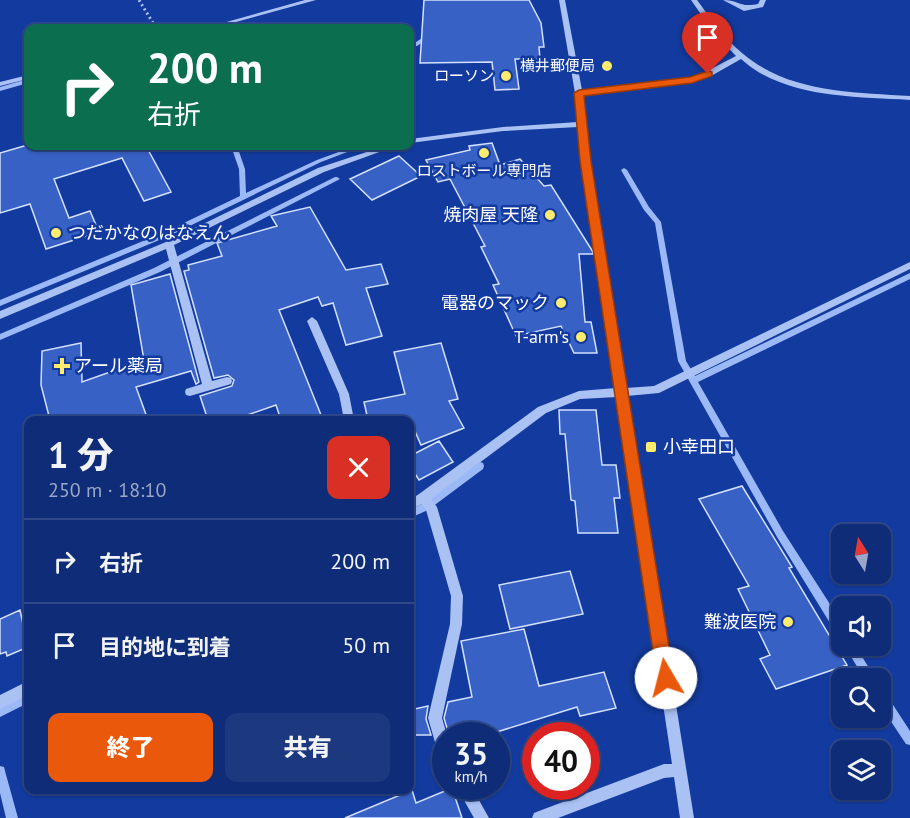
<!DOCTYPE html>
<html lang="ja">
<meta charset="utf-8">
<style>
body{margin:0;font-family:"PT Sans","Noto Sans JP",sans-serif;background:#1c387f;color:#f1f3f6;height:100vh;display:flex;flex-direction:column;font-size:22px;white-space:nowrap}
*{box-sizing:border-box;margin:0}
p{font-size:20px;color:#9ba7c6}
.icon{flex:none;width:33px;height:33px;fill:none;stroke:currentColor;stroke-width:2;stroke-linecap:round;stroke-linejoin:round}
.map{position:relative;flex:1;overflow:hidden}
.panel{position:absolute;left:24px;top:416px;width:390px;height:378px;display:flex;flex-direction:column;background:#0e2c77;border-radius:12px;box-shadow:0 2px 4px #0004,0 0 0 2px #2e4889}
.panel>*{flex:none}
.top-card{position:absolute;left:24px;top:24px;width:390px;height:126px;border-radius:12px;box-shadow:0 2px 4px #0004,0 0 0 2px #2e4889;background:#0b6e4f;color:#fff;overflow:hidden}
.needle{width:39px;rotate:349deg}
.tools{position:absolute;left:831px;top:524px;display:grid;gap:12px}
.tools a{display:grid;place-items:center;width:60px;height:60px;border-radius:12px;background:#0e2c77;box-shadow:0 2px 4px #0004,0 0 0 2px #2e4889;font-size:30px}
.speed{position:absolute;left:432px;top:722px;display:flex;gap:12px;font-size:30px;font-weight:700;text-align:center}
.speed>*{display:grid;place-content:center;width:78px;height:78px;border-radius:50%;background:#0e2c77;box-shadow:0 2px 4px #0004,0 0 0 2px #2e4889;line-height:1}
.speed small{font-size:15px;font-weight:400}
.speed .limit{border:9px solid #d22;background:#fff;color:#111}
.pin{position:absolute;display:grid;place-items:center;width:51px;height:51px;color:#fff;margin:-62px -26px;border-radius:50% 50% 50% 0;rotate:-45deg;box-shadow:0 0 6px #0007}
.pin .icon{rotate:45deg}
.me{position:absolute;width:66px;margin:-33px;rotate:352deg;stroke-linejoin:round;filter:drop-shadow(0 0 4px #0008)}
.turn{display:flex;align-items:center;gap:21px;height:126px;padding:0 24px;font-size:27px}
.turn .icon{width:78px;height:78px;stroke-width:2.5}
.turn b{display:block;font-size:42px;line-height:51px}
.round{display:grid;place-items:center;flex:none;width:63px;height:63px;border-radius:12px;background:#1c387f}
.summary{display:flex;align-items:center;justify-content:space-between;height:102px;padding:0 24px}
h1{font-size:36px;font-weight:800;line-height:45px}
.button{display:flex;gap:12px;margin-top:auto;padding:12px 24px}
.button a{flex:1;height:69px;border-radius:12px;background:#ea580c;color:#fff;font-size:24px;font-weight:800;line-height:69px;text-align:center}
.button a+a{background:#1c387f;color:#f1f3f6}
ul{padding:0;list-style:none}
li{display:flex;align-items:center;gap:18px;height:84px;padding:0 24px;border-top:2px solid #2e4889}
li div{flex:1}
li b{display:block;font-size:22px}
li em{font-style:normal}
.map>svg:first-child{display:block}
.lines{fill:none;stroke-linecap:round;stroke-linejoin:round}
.stream{fill:#9cb9f7;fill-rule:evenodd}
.building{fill:#3761c4;stroke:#d3e0fe;stroke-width:1.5}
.path{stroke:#aac1f4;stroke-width:3;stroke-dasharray:2 3;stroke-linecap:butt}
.minor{fill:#aac1f4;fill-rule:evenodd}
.route{fill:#ea580c;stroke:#983908;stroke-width:1.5}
.poi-dot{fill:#ffeb6d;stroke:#133b9f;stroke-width:2}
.labels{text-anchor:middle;stroke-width:5;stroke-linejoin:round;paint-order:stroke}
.far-poi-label{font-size:15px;fill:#fff;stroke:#133b9f;text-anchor:end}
.poi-label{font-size:18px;fill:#fff;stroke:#133b9f;text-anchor:end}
</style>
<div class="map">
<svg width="910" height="818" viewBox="0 0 910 818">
<rect width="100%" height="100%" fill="#133b9f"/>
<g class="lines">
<path class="stream" d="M430,33L433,35L432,36L417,46H413V44Z
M28,79V83L0,91V87Z
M231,146H237L245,169L246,193L317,160L355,146H363L321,162L169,236L0,306V300L165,232L240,196L239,169Z
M624,168L627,170L649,207L661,222L686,361L695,376L910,273V279L698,382L783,531L842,623V638L838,636L777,537L678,361L655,223L644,210L621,170Z
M335,177H337L340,179L160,272L0,340V334L154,268Z
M480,462L483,463L484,466L483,469L428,510L410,518V510L422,504Z
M844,645H855L875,678H864Z
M880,690L884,691L910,731V745L906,744L880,705Z
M28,693V703L0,717V706Z
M0,766L4,767L5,771L18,818H6L0,793Z"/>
</g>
<path class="building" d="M424,0H529L541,23L544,47H539L540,59H515L519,89L495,90L492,62L420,63Z
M492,143L500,165L520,159L544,186L551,185L593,252V254H579L585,322H591L597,353H574L561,326L516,336L493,285L499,284L481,247L485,246L450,179L438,182L426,160L470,150L469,146Z
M24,146H146L171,192L144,201L122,158L54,179L69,218L90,211L99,232L46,249L30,204L0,213V153Z
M399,156L421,176L372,200L350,179Z
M310,207L346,270L381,264L388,284L366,288L382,336L346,345L333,303L322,306L318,297L279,310L323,420H281L276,405L233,420H208L200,396L232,386L234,380L228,375L214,378L184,271L189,270L188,265L222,256L217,243L277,226L271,216Z
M170,274L199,382L196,384L191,371L136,387L148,420H50L41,385L42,351L81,343L82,382L144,360L131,285Z
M441,343L458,399L449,401L464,428L421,445L410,420H368L364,402L405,394L394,352Z
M559,410H596L602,465H616L620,498H614L618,533H578L575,501L571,500L565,434H560Z
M439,441L453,462L419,480L410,466V456Z
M742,486L792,567L789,568L847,665L776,689L760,659L770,655L738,589L749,586L699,499Z
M570,571L583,614L510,629L499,585Z
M20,610L28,647L7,656L6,652L0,654V619Z
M524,629L539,686L604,672L616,708L580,716L577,707L487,735H449L444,718L448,702L472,697L461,641Z
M428,706L426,719L431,735H410V710Z
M452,788L462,818H345L412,790L416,803Z"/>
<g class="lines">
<path class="path" d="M139,0L156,28"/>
<path class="minor" d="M305,0H316L214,28H205Z
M559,0H565L582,90L691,78L705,72L736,56L714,33L691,0H697C711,19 724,38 742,53C789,93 852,92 910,96V100C860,97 804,98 760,73C753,69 747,64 741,59L711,76L692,82L583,95L589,157L626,388L654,386L910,262V269L659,393L627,396L694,818H680L674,777L664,778L558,818H532L534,813L539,811L664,764H672L617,397L580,399L546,413L431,499L437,507L463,596L462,624L442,718L447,735L446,763L441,761L439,756L428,718L450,624L451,596L426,510L422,504L410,510V500L419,494L538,407L579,391L616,388L581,157L578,127L503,131L410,143V139L503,127L578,122L575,93Z
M723,0C739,0 739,8 758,4L760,0H766L763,7L744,11Z
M410,46L414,48V131L410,133Z
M28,75V79L0,86V82Z
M385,146H396L324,172L174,245L212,381L227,377L231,378L232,381L231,384L190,396L186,395L185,392L186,389L202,384L166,249L0,319V311L166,242L318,168Z
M312,317L317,321L349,394L354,420H344L339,394L307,321Z
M28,681V695L0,709V695Z
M456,786H471L489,818H474Z"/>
</g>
<path class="route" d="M708,71L712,72V76L692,83L584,96L591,161L674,678L672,684L666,686L660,684L657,678L580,161L574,93L579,90L690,77Z"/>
<g class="poi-dot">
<circle cx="607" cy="66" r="6"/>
<circle cx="506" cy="76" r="6"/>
<circle cx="484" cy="153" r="6"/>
<circle cx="550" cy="215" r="6"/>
<circle cx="56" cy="233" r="6"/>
<circle cx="561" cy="303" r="6"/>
<circle cx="581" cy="337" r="6"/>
<path d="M59 357h6v6h6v6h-6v6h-6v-6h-6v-6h6z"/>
<rect x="645" y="441" width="12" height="12" rx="3"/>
<circle cx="788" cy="622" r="6"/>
</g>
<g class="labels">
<g class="far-poi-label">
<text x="595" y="71">横井郵便局</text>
<text x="494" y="81">ローソン</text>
<text x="484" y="176" text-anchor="middle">ロストボール専門店</text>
</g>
<g class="poi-label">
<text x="538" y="221">焼肉屋 天隆</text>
<text x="68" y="239" text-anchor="start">つだかなのはなえん</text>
<text x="549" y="309">電器のマック</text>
<text x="569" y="343">T-arm's</text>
<text x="74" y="372" text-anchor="start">アール薬局</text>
<text x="663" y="453" text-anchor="start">小幸田口</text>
<text x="776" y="628">難波医院</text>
</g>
</g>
</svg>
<div class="tools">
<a><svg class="needle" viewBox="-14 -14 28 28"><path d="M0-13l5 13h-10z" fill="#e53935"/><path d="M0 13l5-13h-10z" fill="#9ba7c6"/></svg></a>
<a><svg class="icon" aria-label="sound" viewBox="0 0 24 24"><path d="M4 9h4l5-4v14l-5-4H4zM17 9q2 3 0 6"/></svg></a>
<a><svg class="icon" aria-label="search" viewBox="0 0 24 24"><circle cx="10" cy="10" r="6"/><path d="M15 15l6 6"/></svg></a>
<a><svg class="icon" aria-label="layers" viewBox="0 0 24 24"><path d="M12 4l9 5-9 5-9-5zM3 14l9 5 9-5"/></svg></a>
</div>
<div class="speed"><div>35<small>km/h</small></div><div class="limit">40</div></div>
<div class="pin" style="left:708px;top:74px;background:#d93025"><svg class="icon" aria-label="arrive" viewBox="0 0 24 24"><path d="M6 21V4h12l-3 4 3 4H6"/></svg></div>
<svg class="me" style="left:666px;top:678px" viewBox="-20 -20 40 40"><circle r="19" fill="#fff"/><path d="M0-13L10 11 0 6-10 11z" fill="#ea580c"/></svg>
<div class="top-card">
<div class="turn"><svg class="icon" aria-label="right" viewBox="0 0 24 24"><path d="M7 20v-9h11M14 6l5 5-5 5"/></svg><div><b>200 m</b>右折</div></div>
</div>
<section class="panel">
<div class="summary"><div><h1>1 分</h1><p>250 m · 18:10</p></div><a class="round" style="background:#d93025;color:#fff"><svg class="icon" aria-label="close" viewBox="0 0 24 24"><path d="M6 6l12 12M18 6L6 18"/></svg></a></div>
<ul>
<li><svg class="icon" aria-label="right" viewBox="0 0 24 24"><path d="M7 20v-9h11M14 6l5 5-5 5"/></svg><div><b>右折</b></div><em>200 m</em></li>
<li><svg class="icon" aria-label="arrive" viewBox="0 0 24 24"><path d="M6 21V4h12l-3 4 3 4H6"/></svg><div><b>目的地に到着</b></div><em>50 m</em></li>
</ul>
<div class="button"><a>終了</a><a>共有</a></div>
</section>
</div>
